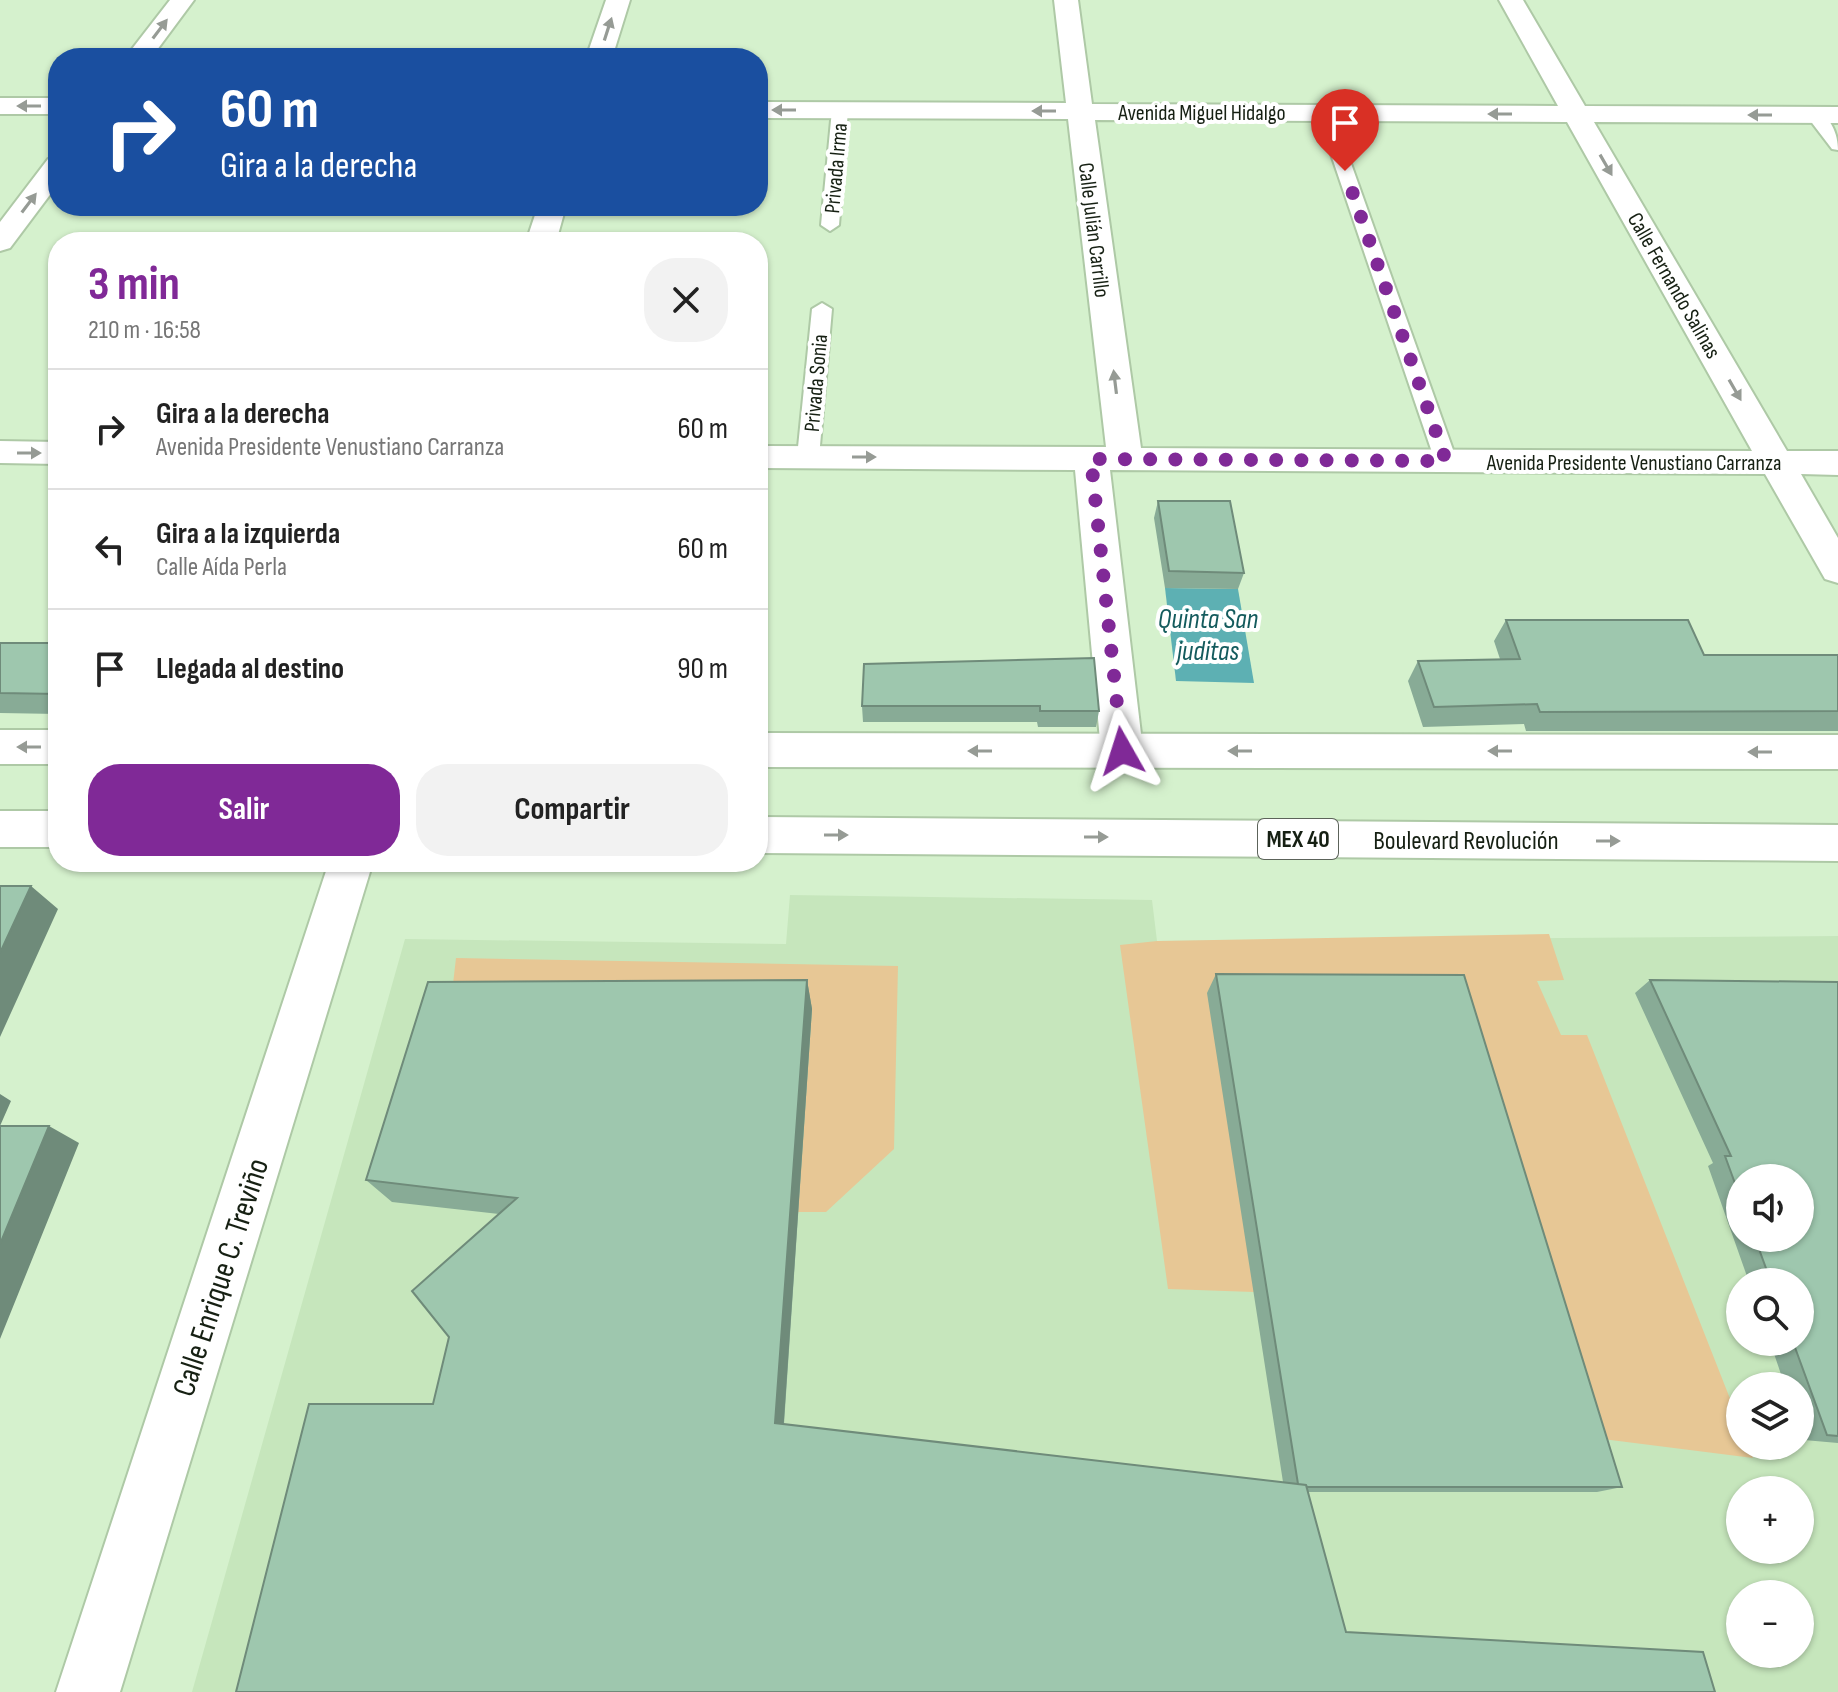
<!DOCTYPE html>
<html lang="es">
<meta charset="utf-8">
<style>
body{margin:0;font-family:"Sofia Sans Condensed",sans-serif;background:#f2f2f2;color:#222;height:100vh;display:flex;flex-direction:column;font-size:30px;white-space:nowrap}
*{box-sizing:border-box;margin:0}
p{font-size:26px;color:#767676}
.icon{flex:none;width:44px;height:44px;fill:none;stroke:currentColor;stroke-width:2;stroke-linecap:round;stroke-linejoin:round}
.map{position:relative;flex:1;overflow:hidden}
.drawer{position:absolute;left:48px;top:232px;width:720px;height:640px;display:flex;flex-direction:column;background:#fff;border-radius:32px;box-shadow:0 2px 6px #0004}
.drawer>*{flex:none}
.hud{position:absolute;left:48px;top:48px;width:720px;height:168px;border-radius:32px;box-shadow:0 2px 6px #0004;background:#1a4fa0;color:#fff;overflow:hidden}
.controls{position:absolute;left:1726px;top:1164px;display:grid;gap:16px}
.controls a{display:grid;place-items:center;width:88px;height:88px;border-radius:50%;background:#fff;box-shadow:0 2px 6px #0004;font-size:40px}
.pin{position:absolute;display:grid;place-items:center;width:68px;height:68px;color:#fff;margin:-82px -34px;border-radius:50% 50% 50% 0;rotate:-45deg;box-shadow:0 0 8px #0007}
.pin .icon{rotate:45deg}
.me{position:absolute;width:88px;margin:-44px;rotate:354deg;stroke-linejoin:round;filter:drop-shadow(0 0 6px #0008)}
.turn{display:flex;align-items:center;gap:28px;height:168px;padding:0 40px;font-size:36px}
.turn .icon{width:104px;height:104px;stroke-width:2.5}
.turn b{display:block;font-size:56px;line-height:68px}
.round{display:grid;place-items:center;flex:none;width:84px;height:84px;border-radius:32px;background:#f2f2f2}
.headline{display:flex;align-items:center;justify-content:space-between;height:136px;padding:0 40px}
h1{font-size:48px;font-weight:700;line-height:60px;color:#802997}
.primary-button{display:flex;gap:16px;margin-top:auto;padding:16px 40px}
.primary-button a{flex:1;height:92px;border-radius:32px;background:#802997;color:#fff;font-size:32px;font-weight:700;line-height:92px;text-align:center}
.primary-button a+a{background:#f2f2f2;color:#222}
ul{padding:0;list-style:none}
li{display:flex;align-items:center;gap:24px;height:120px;padding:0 40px;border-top:2px solid #e0e0e0}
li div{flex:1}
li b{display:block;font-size:30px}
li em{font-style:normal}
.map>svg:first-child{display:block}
.built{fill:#c6e6bc;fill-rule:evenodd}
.green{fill:#e7c795}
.water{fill:#5db0b3}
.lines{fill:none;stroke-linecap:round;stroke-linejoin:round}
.service-casing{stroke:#aec9a6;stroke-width:4}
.minor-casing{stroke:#aec9a6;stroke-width:4}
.primary-casing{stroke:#aec9a6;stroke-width:4}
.service{fill:#fff;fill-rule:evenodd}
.minor{fill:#fff;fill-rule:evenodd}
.primary{fill:#fff;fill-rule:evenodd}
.wall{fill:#88ab96;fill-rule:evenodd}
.shaded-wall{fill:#6f8b7a}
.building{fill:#9ec7ae;stroke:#6f8b7a;stroke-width:2}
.oneway{fill:#969b95}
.route{stroke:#802997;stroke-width:14;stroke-dasharray:0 25.2}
.labels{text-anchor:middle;stroke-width:8;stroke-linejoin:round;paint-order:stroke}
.far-street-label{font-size:22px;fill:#162013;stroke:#fff}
.shield{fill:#fff;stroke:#5c635a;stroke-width:2}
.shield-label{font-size:24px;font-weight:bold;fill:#162013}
.street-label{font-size:26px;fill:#162013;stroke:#fff}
.water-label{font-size:28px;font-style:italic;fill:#145b5d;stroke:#fff}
.near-street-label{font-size:32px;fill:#162013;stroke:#fff}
</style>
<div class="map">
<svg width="1838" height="1692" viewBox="0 0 1838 1692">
<rect width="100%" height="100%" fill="#d5f1cd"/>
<path class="built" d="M790,895L1152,900L1157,941L1838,936V1692H192L405,939L786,944ZM1740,1178H1800V1238H1740ZM1740,1282H1800V1342H1740ZM1740,1386H1800V1446H1740ZM1740,1490H1800V1550H1740ZM1740,1594H1800V1654H1740Z"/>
<path class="green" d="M1549,934L1564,980L1537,981L1561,1035H1587L1740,1424V1446H1749L1753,1458L1579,1436L1208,993L1254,1292L1168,1289L1120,945L1157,941Z
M456,958L898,966L894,1149L826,1212H798L812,1009L450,1010Z"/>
<path class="water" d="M1165,588L1238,589L1254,683L1176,681Z"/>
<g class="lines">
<defs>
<path id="service" d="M840,105L848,110L839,225L830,231L821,225L832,110Z
M1325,108L1333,113L1457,461L1454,466H1438L1435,461L1317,113Z
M1814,110C1831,116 1838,134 1838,150L1832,149L1806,115Z
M822,303L832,309L819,457L816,462H800L797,457L812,309Z"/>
<path id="minor" d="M170,0H194L151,58H125Z
M606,0H630L612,58H586Z
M1054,0H1078L1092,104L1558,106L1499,0H1523L1585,106L1838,107V123L1594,122L1787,451H1838V475L1801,474L1838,538V583L1825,579L1765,474L1110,470L1143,751L1137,763L1122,768L1107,763L1101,751L1075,470L758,468V446L1106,447L1068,119L758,118V102L1066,103ZM1095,120L1567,122L1752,451L1141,448Z
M0,98H58V114H0Z
M58,157V184L10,248L0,251V222L48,159Z
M538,206H566L556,242H526Z
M0,441L58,442V464L0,463Z
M329,862H373L120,1692H56Z"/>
<path id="primary" d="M0,730H58V764H0Z
M758,733L1838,735V769L758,767Z
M0,811H58V847H0Z
M758,817L1838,825V861L758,853Z"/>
</defs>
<use href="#service" class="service-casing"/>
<use href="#minor" class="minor-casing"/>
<use href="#primary" class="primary-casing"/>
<use href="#service" class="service"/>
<use href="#minor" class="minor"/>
<use href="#primary" class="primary"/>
</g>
<path class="wall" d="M1158,501L1244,573L1238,589L1165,588L1154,518Z
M1506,620L1704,655H1838V731H1526L1524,724L1423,727L1408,681L1418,661L1500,659L1494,641Z
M0,643H58V714L0,713Z
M1094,658L1099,711L1096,727H1038L1037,722H863L862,706Z
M1216,974L1622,1487L1597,1492H1308L236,1692L433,1404L499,1214L392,1202L366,1180L807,980L812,1009L784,1424L1283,1482L1207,993Z
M1650,980L1838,982V1443L1804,1440L1800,1427V1386H1785L1770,1342H1800V1282H1749L1708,1166L1713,1163L1635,993ZM1740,1178L1800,1238H1740Z"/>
<path class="shaded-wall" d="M31,886L58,909L0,1037V953Z
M807,980L812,1009L783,1434L775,1423Z
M0,1094L11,1101L0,1126Z
M49,1126L79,1143L0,1339V1244Z"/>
<path class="building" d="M1158,501H1230L1244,573L1169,571Z
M1506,620H1688L1704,655H1838V711L1540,712L1537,704L1434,707L1418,661L1520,659Z
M0,643H58V694L0,693Z
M1094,658L1099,711H1040V706H862L864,664Z
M0,886H31L0,953Z
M1216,974L1464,975L1622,1487H1307L1306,1485L1298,1484Z
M807,980L775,1423L1306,1485L1346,1632L1703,1652L1715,1692H236L309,1404H433L449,1337L412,1291L517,1198L366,1180L428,982Z
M1650,980L1838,982V1436L1827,1435L1793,1342H1800V1282H1771L1755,1238H1800V1178H1740V1197L1725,1156H1731Z
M0,1126H49L0,1244Z"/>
<defs><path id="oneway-solid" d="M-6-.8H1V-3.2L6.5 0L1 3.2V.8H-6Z" transform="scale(2)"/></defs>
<g class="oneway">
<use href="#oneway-solid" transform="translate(160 29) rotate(-53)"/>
<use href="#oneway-solid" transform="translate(608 29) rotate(-72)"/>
<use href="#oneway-solid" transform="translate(29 106) rotate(-180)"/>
<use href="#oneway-solid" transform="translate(784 110) rotate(-180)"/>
<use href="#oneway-solid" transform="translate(1044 111) rotate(-180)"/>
<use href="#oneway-solid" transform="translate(1500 114) rotate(-180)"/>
<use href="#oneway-solid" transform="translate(1760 115) rotate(-180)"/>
<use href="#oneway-solid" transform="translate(1606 165) rotate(60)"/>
<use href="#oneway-solid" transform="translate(29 203) rotate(-53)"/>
<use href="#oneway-solid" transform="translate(1115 382) rotate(-97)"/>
<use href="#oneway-solid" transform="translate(1735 390) rotate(60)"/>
<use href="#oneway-solid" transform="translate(29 453)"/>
<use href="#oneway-solid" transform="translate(864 457)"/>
<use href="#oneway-solid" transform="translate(29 747) rotate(-180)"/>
<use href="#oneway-solid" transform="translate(980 751) rotate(-180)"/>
<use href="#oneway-solid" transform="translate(1240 751) rotate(-180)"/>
<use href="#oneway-solid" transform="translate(1500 751) rotate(-180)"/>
<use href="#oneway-solid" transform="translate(1760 752) rotate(-180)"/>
<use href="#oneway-solid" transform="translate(836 835)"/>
<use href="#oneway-solid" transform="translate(1096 837)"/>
<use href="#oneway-solid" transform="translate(1608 841)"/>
</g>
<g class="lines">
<path class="route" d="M1122,751L1091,459L1446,461L1345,171"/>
</g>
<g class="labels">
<g class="far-street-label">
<text x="1202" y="120">Avenida Miguel Hidalgo</text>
<text transform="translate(835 168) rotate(-85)" y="8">Privada Irma</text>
<text transform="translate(1095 230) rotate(83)" y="8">Calle Julián Carrillo</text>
<text transform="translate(1675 285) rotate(60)" y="8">Calle Fernando Salinas</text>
<text transform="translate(815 383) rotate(-85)" y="8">Privada Sonia</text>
<text x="1634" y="470">Avenida Presidente Venustiano Carranza</text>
</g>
<rect class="shield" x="1258" y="819" width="80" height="40" rx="6"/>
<g class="shield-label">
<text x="1298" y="847">MEX 40</text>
</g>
<g class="street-label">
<text x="1466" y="849">Boulevard Revolución</text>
</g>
<g class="water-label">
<text x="1208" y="628">Quinta San<tspan x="1208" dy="32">juditas</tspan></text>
</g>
<g class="near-street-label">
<text transform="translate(220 1277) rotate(-72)" y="11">Calle Enrique C. Treviño</text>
</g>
</g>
</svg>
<div class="controls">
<a><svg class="icon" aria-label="sound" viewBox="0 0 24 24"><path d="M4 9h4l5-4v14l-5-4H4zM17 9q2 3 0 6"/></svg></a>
<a><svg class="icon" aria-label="search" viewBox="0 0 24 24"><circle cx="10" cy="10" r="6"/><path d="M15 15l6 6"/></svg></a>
<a><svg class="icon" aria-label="layers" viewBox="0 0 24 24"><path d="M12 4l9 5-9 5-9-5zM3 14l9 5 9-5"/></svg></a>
<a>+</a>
<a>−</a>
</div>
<div class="pin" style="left:1345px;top:171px;background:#d93025"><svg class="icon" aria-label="arrive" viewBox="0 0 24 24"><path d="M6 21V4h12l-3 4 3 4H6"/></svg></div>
<svg class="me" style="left:1122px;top:751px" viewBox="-20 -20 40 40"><path d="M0-17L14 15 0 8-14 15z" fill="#802997" stroke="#fff" stroke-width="4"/></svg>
<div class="hud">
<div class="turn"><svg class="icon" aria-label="right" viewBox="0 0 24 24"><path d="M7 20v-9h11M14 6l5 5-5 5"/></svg><div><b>60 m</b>Gira a la derecha</div></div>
</div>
<section class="drawer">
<div class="headline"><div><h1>3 min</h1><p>210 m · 16:58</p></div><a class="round"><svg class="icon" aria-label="close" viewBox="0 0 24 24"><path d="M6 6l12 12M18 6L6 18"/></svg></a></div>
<ul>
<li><svg class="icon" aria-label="right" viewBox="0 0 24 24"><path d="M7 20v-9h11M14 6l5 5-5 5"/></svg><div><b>Gira a la derecha</b><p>Avenida Presidente Venustiano Carranza</p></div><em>60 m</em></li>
<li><svg class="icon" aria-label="left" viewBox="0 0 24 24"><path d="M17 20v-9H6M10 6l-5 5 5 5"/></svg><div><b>Gira a la izquierda</b><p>Calle Aída Perla</p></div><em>60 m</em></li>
<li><svg class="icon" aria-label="arrive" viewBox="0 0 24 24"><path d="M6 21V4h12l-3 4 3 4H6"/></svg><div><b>Llegada al destino</b></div><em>90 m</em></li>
</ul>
<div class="primary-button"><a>Salir</a><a>Compartir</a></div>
</section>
</div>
